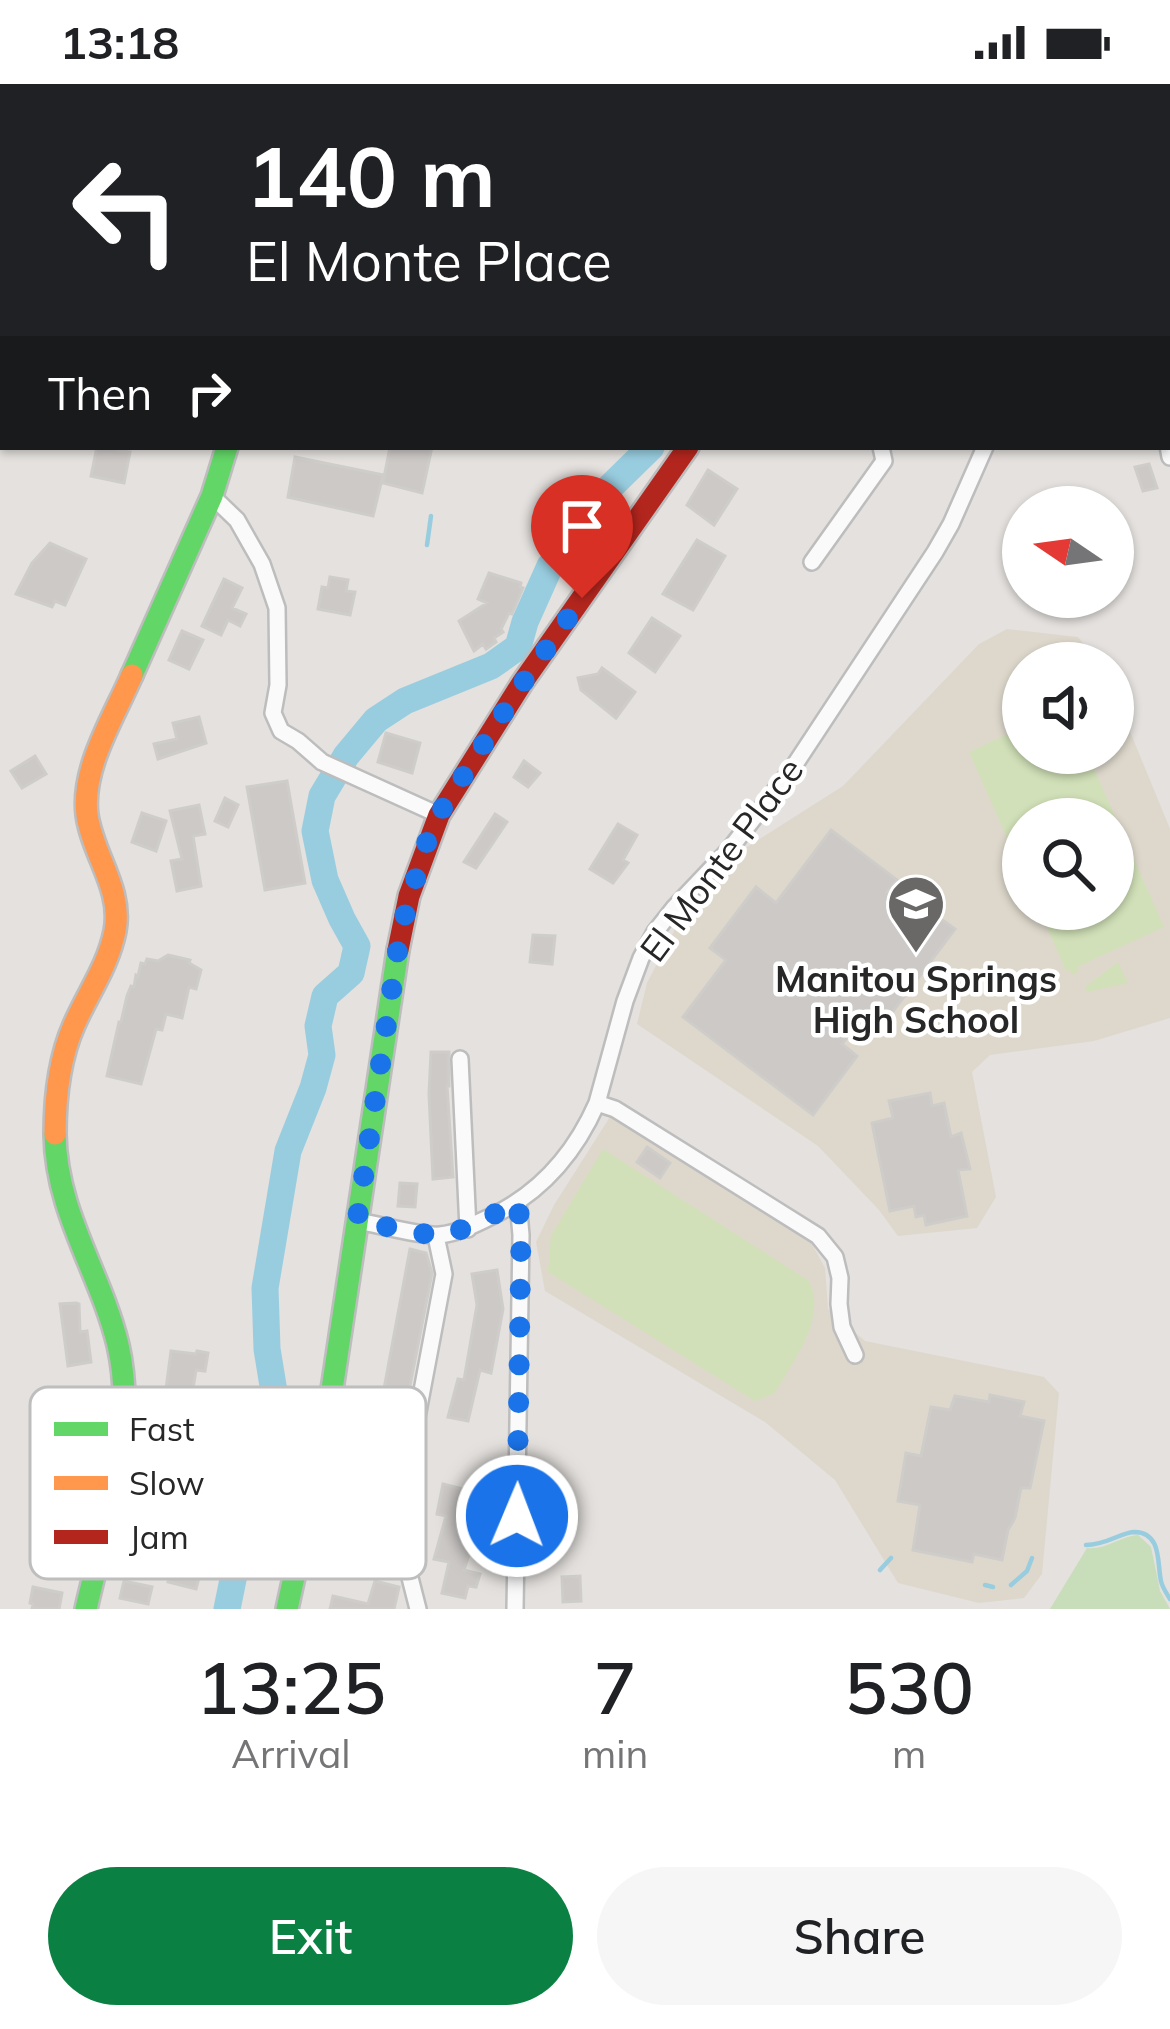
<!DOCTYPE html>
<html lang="en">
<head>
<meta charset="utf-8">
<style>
	body { margin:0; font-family:Mulish,sans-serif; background:#f6f6f6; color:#202124; height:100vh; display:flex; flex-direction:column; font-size:45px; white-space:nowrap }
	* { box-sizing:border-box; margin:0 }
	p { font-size:39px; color:#757577 }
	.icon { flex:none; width:66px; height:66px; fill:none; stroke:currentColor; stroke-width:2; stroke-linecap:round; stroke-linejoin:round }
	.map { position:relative; height:1525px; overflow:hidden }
	.panel { display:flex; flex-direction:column; background:#fff; flex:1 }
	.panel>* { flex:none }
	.banner { position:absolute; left:0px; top:0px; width:1170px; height:366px; box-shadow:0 3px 9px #0004; background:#202124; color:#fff; overflow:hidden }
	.needle { width:78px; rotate:283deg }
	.controls { position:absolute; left:1002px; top:402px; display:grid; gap:24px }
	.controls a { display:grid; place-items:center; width:132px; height:132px; border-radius:50%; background:#fff; box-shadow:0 3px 9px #0004; font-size:60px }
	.pin { position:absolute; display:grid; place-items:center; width:102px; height:102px; color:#fff; margin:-123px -51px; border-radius:50% 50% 50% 0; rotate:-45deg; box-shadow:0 0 12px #0007 }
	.pin .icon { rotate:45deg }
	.me { position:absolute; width:132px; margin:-66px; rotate:1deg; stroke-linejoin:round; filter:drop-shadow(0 0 9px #0008) }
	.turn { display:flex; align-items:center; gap:42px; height:252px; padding:0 48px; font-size:54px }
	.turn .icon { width:156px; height:156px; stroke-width:2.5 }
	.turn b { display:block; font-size:84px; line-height:102px }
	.then { display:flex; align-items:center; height:114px; padding:0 48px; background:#0003; gap:24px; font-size:45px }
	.eta { display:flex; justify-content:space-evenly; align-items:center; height:204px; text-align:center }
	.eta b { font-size:72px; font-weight:600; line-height:84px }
	.primary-button { display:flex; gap:24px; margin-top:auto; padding:24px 48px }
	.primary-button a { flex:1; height:138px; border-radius:72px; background:#0b8043; color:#fff; font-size:48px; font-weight:600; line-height:138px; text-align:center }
	.primary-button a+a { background:#f6f6f6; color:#202124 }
	.status { display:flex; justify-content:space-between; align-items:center; height:84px; padding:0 60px; background:#fff; direction:ltr }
	.status svg { height:33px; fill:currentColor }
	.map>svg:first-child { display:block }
	.education { fill:#ded8cc; fill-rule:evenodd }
	.green { fill:#c8ddb9 }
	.pitch { fill:#d1e0b8 }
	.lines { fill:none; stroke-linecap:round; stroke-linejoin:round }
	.stream { stroke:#98cddf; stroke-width:4.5 }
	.river { stroke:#98cddf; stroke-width:27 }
	.building { fill:#ccc9c7; stroke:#cfcdca; stroke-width:3 }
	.street-casing { stroke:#bebdbe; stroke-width:20 }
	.fast-casing { stroke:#bebdbe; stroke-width:26 }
	.slow-casing { stroke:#bebdbe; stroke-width:26 }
	.jam-casing { stroke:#bebdbe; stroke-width:26 }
	.street { stroke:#fbfafa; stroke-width:15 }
	.fast { stroke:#63d668; stroke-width:21 }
	.slow { stroke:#ff974d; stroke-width:21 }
	.jam { stroke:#b3261e; stroke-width:21 }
	.route { stroke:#1a73e8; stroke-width:21; stroke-dasharray:0 37.8 }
	.labels { text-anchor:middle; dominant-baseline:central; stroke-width:9; stroke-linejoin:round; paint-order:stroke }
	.street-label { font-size:36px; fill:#272727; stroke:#fff }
	.poi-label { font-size:36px; font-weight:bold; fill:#272727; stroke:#fff }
	.key { fill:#fff; stroke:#bebebe; stroke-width:3 }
	.key-label { font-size:33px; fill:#272727 }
</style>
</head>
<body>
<div class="status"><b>13:18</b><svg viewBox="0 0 49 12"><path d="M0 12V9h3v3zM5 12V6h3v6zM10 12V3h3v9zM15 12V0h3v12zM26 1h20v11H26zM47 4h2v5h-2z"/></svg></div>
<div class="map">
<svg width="1170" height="1525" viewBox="0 0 1170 1525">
	<rect width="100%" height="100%" fill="#e4e1de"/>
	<path class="education" d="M1007 545 1078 553 1099 579H1023V669H1113V606L1170 745V934L1094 957 990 971 972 988 996 1113 977 1144 898 1152 879 1126 818 1062 637 940 647 899 676 843 747 763 843 702 979 560ZM1023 735H1113V825H1023Z
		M615 1025 812 1160 825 1184 828 1225 865 1257 1044 1293 1059 1309 1042 1490 1024 1514 979 1519 898 1499 835 1396 765 1338 545 1207 536 1158 554 1121Z"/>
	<path class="green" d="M1138 1451 1151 1463 1160 1507 1170 1525H1050L1087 1464C1106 1466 1119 1453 1138 1451Z"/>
	<path class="pitch" d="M1023 643V669H1087L1164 843 1077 883 1079 887 1072 891 1070 886 1066 887 1039 825H1113V735H1023V790L969 668Z
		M1118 878 1128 899 1087 908 1085 903Z
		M603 1065 809 1197C828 1233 792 1279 775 1309L755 1317 548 1188 551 1152Z"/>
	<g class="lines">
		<path class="stream" d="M427 461 431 432
			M1086 1461C1107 1461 1121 1448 1135 1448 1162 1449 1157 1479 1161 1497 1162 1503 1167 1510 1170 1515
			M880 1486 891 1474
			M985 1501 993 1503
			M1011 1501 1027 1487 1032 1474"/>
		<path class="river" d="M682 3 683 0
			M227 1525 260 1363 276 1320 267 1265 265 1204 288 1067 313 1004 322 971 318 942 325 912 351 889 357 862 342 835 325 796 315 747 322 712 346 672 376 636 405 617 491 582 518 563 525 538 550 482 574 454 603 410 651 363"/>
	</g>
	<path class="building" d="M97 363H119L118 366 130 368 124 399 91 392Z
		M390 363H432L422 409 383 399Z
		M295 373 383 391 373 432 288 413Z
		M1149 380 1157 404 1143 407 1135 383Z
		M708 386 737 405 714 441 687 421Z
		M697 456 725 472 693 526 663 510Z
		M50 459 86 475 65 521 55 517 52 523 16 510 32 479Z
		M489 489 521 499 520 503 523 504 512 530 509 529 501 545 503 548 494 554 496 558 486 565 483 560 474 567 459 537 487 519 478 515Z
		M330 493 348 496 346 507 355 508 350 531 318 525 322 503 328 504Z
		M224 495 242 504 232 524 246 530 240 542 228 536 221 551 202 542Z
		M652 534 680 552 655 588 629 569Z
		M182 547 203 556 189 585 169 576Z
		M602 584 635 608 616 634 581 606 578 594 598 590Z
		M199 633 206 659 158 675 154 660 177 655 173 639Z
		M386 649 420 659 412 689 378 678Z
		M35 672 46 690 22 704 11 687Z
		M524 677 540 689 528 703 514 693Z
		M287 697 305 799 265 806 247 703Z
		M225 714 238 721 228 743 215 737Z
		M199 721 205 750 193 752 201 802 177 807 171 777 182 775 170 727Z
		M142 729 166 737 156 767 132 758Z
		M495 730 507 738 476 784 464 778Z
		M618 740 637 751 623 776 628 779 613 799 590 785Z
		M831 746 897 796 887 808 926 838 933 829 955 845 879 946 857 929 842 948 848 952 842 960 857 972 813 1031 683 933 726 876 710 864 756 803 776 819Z
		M533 851 555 852 552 880 530 878Z
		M168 871 190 876 189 879 201 886 196 905 189 903 182 934 166 930 162 946 156 945 141 1000 107 992 119 938H121L127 912 131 902 134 903 136 891 138 892 141 879 145 880 147 875 158 877Z
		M431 968H449V1002H447L453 1093 433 1095 429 1010Z
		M930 1009 932 1022 944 1019 951 1053 961 1049 970 1085 958 1086 967 1132 926 1141 924 1131 916 1133 914 1122 890 1127 872 1039 893 1034 889 1017Z
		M647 1063 670 1079 660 1094 637 1078Z
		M400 1099 417 1100 415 1123 398 1122Z
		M410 1165 426 1169 432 1189 397 1368 373 1364Z
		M497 1186 503 1225 491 1289 480 1286 468 1337 448 1333 458 1295 464 1296 477 1221 472 1190Z
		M76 1219 79 1220 80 1248 87 1247 91 1278 68 1282 60 1220Z
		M171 1267 196 1270 197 1267 208 1269 205 1287 196 1286 190 1323 164 1320Z
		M990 1311 1024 1318 1020 1332 1044 1337 1030 1404H1021L1015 1434 1008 1446 1002 1476 974 1470 972 1478 913 1466 920 1421 898 1417 906 1369 921 1372 931 1323 950 1326 955 1312 989 1318Z
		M167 1374 198 1380 197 1384 214 1388 212 1394 225 1397 196 1505 168 1498 184 1437 190 1438 196 1410 191 1408V1406L169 1400 168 1405 146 1400 152 1376 165 1379Z
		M443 1400 467 1406 456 1446 464 1449 462 1459 472 1461 464 1486 480 1490 476 1503 468 1502 465 1514 442 1509 449 1478 434 1475 446 1432 437 1430Z
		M559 1425 560 1448 541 1449V1426Z
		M580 1492 581 1517 563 1518 562 1493Z
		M124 1497 152 1503 148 1520 120 1514Z
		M375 1497 399 1503 394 1525H330L333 1512 368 1520Z
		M33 1503 62 1509 59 1525H32L33 1520 30 1519Z"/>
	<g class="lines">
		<g class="street-casing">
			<path id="street" d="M1146 0 1158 3
				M164 3 166 0
				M1117 3 1118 0
				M1167 206 1170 207
				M1170 333 1168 362 1170 373
				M212 412 237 436 262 480 277 524 278 601 273 629 281 647 298 657 322 678 439 731
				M812 478 884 377 881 363
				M460 975 468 1145
				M597 1019 625 917 641 874 655 848 674 824 729 766 792 685 935 468 951 440 985 363
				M357 1137C377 1140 423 1153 440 1151 459 1149 475 1140 492 1132 542 1108 575 1069 597 1019L615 1025 818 1152 835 1173 840 1194 839 1220 842 1243 855 1271
				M418 1525 405 1474 402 1413 444 1190 436 1152
				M515 1525 521 1151 518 1118"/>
		</g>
		<g class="fast-casing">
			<path id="fast" d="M132 591 212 412 227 363
				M55 1050C56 1129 100 1187 118 1261 138 1348 105 1441 86 1525
				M287 1525 325 1352 398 866"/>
		</g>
		<g class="slow-casing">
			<path id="slow" d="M519 0V3
				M806 3 807 0
				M55 1050C55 1013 59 975 74 941 88 909 108 882 115 847 123 805 93 772 87 731 81 684 114 633 132 591"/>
		</g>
		<g class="jam-casing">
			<path id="jam" d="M398 866 409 812 439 731 522 599 688 363"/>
		</g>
		<use href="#street" class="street"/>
		<use href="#fast" class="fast"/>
		<use href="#slow" class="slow"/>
		<use href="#jam" class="jam"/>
	</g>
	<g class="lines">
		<path class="route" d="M517 1432 521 1151 518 1118 467 1144 436 1152 357 1137 401 844 426 760 439 730 520 603 582 514"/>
	</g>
	<defs>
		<g id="school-pin" transform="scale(3)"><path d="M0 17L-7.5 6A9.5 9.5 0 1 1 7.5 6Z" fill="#696867" stroke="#fff"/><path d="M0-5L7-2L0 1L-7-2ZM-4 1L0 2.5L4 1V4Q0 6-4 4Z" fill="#fff"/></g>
	</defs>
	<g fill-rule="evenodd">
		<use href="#school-pin" x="916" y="820"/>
	</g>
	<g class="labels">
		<g class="street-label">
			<text transform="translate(721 775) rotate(-53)">El Monte Place</text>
		</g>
		<g class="poi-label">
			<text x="916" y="894">Manitou Springs<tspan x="916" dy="41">High School</tspan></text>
		</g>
	</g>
	<rect x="30" y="1303" width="396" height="192" rx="18" class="key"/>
	<rect x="54" y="1338" width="54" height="14" fill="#63d668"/>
	<rect x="54" y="1392" width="54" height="14" fill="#ff974d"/>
	<rect x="54" y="1446" width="54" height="14" fill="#b3261e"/>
	<g class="key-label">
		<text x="129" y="1357">Fast</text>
		<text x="129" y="1411">Slow</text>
		<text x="129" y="1465">Jam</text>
	</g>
</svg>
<div class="controls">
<a><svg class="needle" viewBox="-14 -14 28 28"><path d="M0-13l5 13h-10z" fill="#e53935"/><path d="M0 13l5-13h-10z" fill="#757577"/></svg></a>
<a><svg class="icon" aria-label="sound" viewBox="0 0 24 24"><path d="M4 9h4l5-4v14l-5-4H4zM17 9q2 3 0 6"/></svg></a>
<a><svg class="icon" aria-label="search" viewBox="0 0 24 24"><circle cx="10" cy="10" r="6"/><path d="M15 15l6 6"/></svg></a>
</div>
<div class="pin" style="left:582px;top:514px;background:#d93025"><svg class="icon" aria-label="arrive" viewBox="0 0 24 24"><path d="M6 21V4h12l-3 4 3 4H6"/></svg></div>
<svg class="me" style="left:517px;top:1432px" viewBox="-20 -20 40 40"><circle r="17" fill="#1a73e8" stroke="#fff" stroke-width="3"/><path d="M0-11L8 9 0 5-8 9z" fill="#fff"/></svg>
<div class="banner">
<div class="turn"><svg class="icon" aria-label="left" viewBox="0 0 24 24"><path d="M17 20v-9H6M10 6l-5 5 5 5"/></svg><div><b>140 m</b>El Monte Place</div></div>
<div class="then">Then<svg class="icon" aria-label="right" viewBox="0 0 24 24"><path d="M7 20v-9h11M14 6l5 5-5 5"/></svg></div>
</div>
</div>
<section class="panel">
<div class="eta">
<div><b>13:25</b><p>Arrival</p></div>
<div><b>7</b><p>min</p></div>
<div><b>530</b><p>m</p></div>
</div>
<div class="primary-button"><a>Exit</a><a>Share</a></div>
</section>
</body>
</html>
